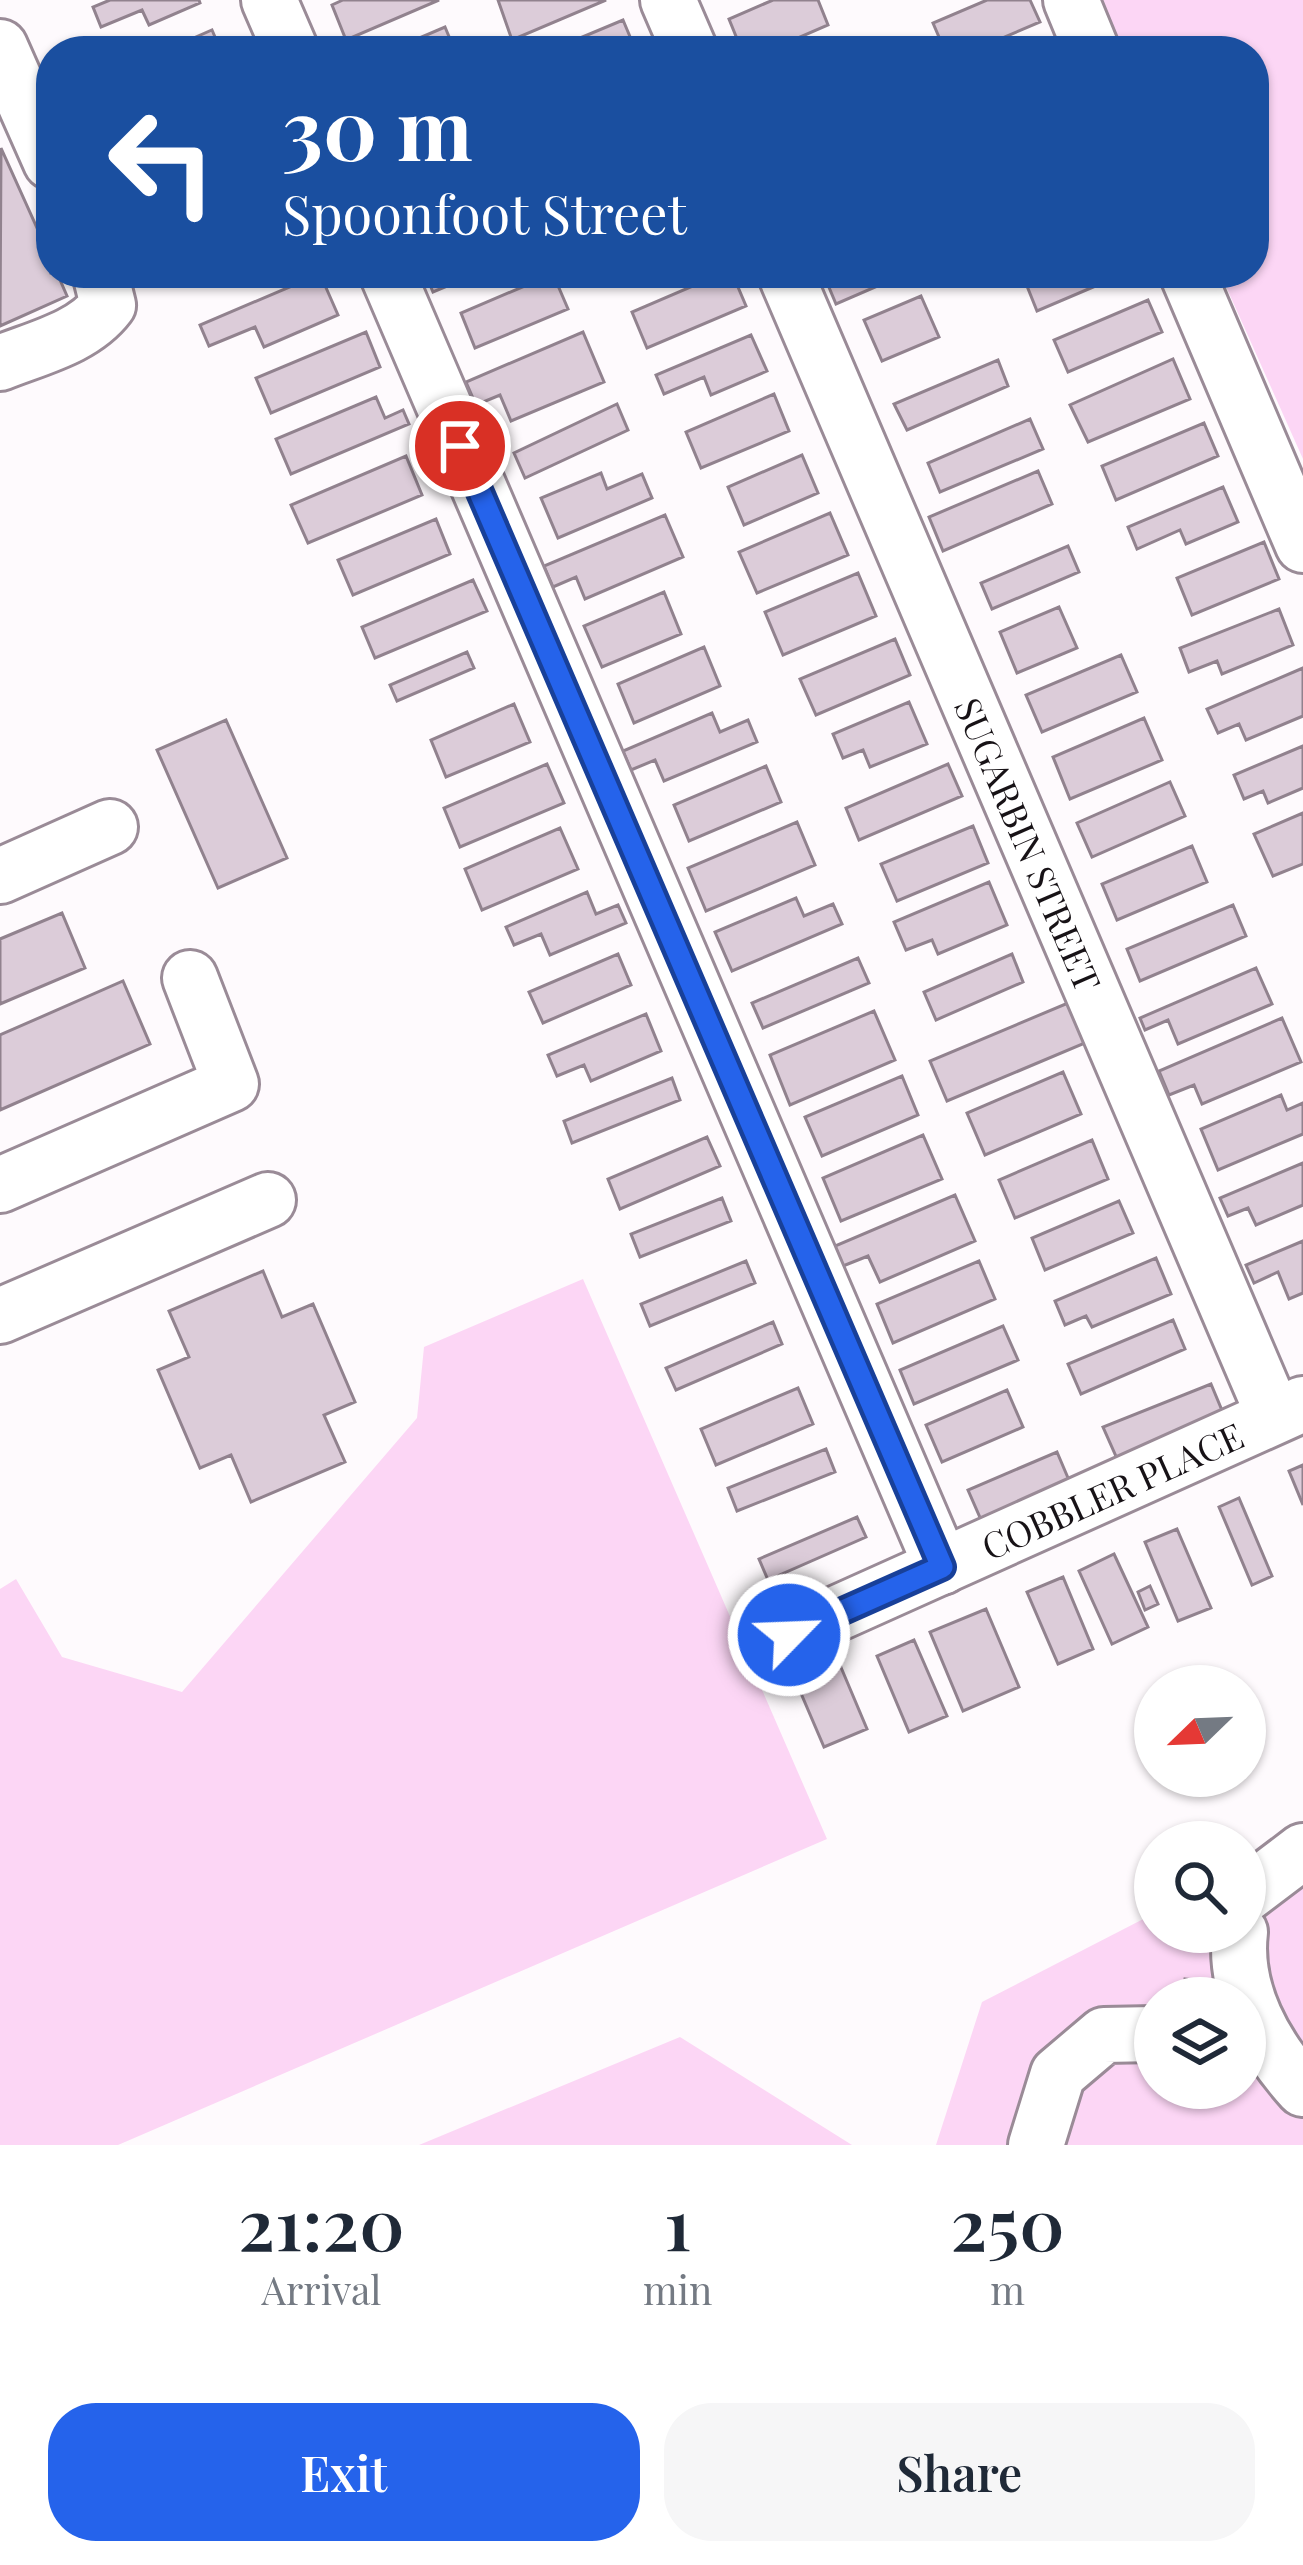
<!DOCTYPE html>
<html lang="en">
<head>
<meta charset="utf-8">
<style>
	body { margin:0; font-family:"Playfair Display",serif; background:#f6f6f7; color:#1f2937; height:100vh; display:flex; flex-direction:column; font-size:45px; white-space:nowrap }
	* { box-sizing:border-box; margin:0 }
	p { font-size:39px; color:#747a83 }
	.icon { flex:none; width:66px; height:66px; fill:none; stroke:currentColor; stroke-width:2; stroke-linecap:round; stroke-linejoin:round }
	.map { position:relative; height:2145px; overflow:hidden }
	.sheet { display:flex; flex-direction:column; background:#fff; flex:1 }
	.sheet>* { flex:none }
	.top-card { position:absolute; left:36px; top:36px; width:1233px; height:252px; border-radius:48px; box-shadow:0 3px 9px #0004; background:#1a4fa0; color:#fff; overflow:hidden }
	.needle { width:78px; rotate:247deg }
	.buttons { position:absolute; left:1134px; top:1665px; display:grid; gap:24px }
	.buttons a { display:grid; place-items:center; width:132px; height:132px; border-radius:50%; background:#fff; box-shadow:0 3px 9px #0004; font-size:60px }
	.pin { position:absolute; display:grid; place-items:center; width:102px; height:102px; color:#fff; margin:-51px; border:6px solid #fff; border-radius:50%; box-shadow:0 3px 12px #0007 }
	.me { position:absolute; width:132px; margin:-66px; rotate:66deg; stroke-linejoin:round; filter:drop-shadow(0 0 9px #0008) }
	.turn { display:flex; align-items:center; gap:42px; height:252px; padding:0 48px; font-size:54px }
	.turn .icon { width:156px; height:156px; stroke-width:2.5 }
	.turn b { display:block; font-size:84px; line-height:102px }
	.eta { display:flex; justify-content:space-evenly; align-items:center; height:204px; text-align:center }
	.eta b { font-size:72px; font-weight:600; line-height:84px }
	.button { display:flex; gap:24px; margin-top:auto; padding:24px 48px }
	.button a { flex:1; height:138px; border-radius:48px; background:#2563eb; color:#fff; font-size:48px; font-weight:600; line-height:138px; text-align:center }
	.button a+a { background:#f6f6f7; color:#1f2937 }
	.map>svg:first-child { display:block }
	.green { fill:#fcd6f5; fill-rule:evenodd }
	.building { fill:#dcccd9; stroke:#91828e; stroke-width:3 }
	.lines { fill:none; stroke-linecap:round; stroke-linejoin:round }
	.minor-casing { stroke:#9a8b97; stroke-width:60 }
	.minor { stroke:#fff; stroke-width:54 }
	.route-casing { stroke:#184099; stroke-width:30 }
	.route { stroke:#2563eb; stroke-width:21 }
	.labels { text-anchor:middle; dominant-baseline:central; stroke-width:12; stroke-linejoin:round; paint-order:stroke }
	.street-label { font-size:36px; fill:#171216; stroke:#fff }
</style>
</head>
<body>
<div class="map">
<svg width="1303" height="2145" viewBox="0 0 1303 2145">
	<rect width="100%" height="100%" fill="#fefafd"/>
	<path class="green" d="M1098 0H1303V459L1220 273H1254V51H1121Z
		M583 1279 827 1839 118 2145H0V1589L16 1579 62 1657 182 1692 417 1418 424 1347Z
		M1303 1837V2145H936L982 2002 1155 1913V1932H1245ZM1155 1998H1245V2088H1155Z
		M680 2037 852 2145H419Z"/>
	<path class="building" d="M110 0H199L200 3 149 25 142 10 101 27 93 7Z
		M343 0H439L346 40 332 5Z
		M498 0H606L512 40Z
		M773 0H818L828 25 768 51H742L729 19Z
		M987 0H1030L1040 22 972 51H945L933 23Z
		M623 20 636 51H549Z
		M445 27 455 51H389Z
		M212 30 221 51H164Z
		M1 148 51 259V273H57L67 296 0 326Z
		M425 273H478L433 292Z
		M723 273H732L746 306 647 348 632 312Z
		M823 273H902L903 275 836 304Z
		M1045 273H1126L1037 311 1025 281Z
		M320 274 338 315 264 347 255 327 209 346 200 325Z
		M553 274 568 309 475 348 461 313Z
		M921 296 939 337 882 361 864 320Z
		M1148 300 1162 332 1068 372 1054 340Z
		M366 332 380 367 271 413 256 378Z
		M583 332 604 382 511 421 500 395 476 405 466 382Z
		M751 335 767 371 711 395 704 377 664 394 656 375Z
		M1173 359 1190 399 1088 442 1070 405Z
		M998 360 1008 386 907 430 894 404Z
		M774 394 789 431 701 468 686 432Z
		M376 397 385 418 403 410 409 424 291 474 276 439Z
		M617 404 628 430 525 478 514 453Z
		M1030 419 1043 449 940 492 928 463Z
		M1204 423 1218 456 1116 500 1102 466Z
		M802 455 818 493 744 525 728 487Z
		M406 456 422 495 308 543 291 505Z
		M1038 471 1052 504 943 551 929 517Z
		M601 473 607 489 642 474 652 498 558 538 541 498Z
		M1223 487 1238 522 1186 544 1180 530 1137 549 1128 527Z
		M830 513 848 555 757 593 739 552Z
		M665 515 683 557 585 599 576 577 553 587 544 566Z
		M436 519 450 554 353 595 338 560Z
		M1264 542 1279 579 1192 615 1177 578Z
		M1068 546 1079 572 992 609 981 583Z
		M858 573 876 616 783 655 765 612Z
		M473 580 487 611 375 658 362 627Z
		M664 592 681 634 602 667 584 626Z
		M1059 607 1077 648 1017 673 1000 632Z
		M1279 609 1293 645 1222 674 1217 661 1189 672 1180 648Z
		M895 639 910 675 816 715 800 679Z
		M704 647 720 686 634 723 618 684Z
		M467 652 474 668 397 701 390 685Z
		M1121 655 1137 692 1042 732 1026 695Z
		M1303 668V716L1246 740 1239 724 1218 733 1207 709Z
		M909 702 927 744 870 767 863 750 843 758 833 734Z
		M514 704 530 742 446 777 431 740Z
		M712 713 720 732 748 720 757 742 664 781 655 760 631 770 623 751Z
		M1144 718 1162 760 1070 799 1053 757Z
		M226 720 287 858 218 888 157 750Z
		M1303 746V788L1268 803 1263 791 1244 799 1234 775Z
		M547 764 564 803 460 847 444 808Z
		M948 764 962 796 859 840 846 808Z
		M766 766 781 802 689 841 674 805Z
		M1170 782 1185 816 1092 857 1077 823Z
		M1303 813V864L1273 876 1254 834Z
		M797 822 815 865 706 911 688 868Z
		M973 826 988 863 897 901 881 864Z
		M560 828 578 869 482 910 465 869Z
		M1192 846 1207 882 1117 920 1102 884Z
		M989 882 1007 925 938 954 932 940 906 950 894 922Z
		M587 892 596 914 618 905 626 923 550 955 541 934 514 945 506 927Z
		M796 898 804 916 833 904 842 924 732 971 715 932Z
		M1233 905 1246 936 1140 981 1127 949Z
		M62 913 85 968 0 1004V939Z
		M618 954 631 985 543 1023 529 992Z
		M1012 954 1023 982 936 1020 924 992Z
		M858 958 869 983 763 1028 752 1003Z
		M1256 968 1272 1004 1178 1044 1168 1020 1145 1030 1140 1018Z
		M123 981 150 1044 0 1110V1035Z
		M1068 1003 1085 1043 947 1101 930 1061Z
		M874 1011 895 1060 790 1105 770 1055Z
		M646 1014 661 1051 591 1081 584 1065 557 1076 548 1055Z
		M1282 1018 1301 1062 1202 1104 1194 1085 1169 1095 1159 1071Z
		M1063 1072 1081 1114 985 1155 967 1113Z
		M902 1076 918 1115 822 1156 805 1117Z
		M672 1078 680 1100 572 1143 564 1121Z
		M1281 1095 1287 1110 1303 1103V1134L1218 1170 1201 1129Z
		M923 1135 942 1179 841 1221 823 1178Z
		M707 1137 720 1166 620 1209 608 1179Z
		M1092 1140 1108 1179 1015 1218 999 1180Z
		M1303 1163V1205L1256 1225 1248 1208 1228 1216 1220 1198Z
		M955 1195 975 1241 880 1282 868 1256 843 1266 835 1246Z
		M722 1198 731 1221 640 1257 631 1234Z
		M1119 1201 1133 1233 1045 1270 1032 1238Z
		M1303 1241V1293L1289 1299 1278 1272 1254 1283 1246 1265Z
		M1156 1258 1171 1294 1092 1327 1086 1316 1065 1325 1055 1301Z
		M746 1261 755 1283 650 1326 641 1304Z
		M979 1261 995 1299 893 1343 877 1304Z
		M263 1271 282 1317 313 1304 355 1402 324 1415 345 1462 251 1502 231 1455 200 1468 158 1370 189 1357 169 1311Z
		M1173 1320 1185 1349 1081 1394 1068 1364Z
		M773 1322 782 1344 676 1390 666 1368Z
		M1003 1326 1018 1360 914 1404 900 1370Z
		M1211 1384 1226 1420 1119 1463 1103 1427Z
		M798 1388 813 1424 716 1465 701 1429Z
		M1007 1390 1023 1427 942 1462 926 1425Z
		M826 1449 835 1472 737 1511 728 1488Z
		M1057 1452 1071 1485 982 1522 968 1490Z
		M1303 1465V1505L1289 1471Z
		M1239 1498 1272 1576 1252 1585 1219 1507Z
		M857 1517 866 1537 768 1580 759 1559Z
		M1177 1529 1211 1608 1178 1621 1145 1542Z
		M1114 1554 1148 1627 1112 1644 1079 1571Z
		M1063 1577 1093 1649 1058 1664 1027 1592Z
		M1150 1586 1158 1604 1145 1610 1138 1592Z
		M986 1609 1019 1687 963 1711 930 1632Z
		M914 1640 947 1716 909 1732 877 1656Z
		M840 1665 867 1729 824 1747 797 1684Z
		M1185 1979 1224 1983 1223 1998H1183Z"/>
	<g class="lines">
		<g class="minor-casing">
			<g id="minor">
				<path d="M269 0 291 51"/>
				<path d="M668 0 690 51"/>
				<path d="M1071 0 1092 51"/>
				<path d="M0 47 51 162"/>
				<path d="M387 273 942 1567"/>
				<path id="s1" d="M785 273 1274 1416"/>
				<path d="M1187 273 1303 545"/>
				<path d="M0 363C37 348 83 338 108 305L100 273"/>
				<path d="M0 876 110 827"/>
				<path d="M0 1185 231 1084 190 978"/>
				<path d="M0 1316 268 1200"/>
				<path id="s2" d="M789 1635 1303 1404"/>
				<path d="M1245 1895 1303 1851"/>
				<path d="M1240 1932C1233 1991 1265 2047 1303 2089"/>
				<path d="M1036 2145 1058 2074 1104 2035 1155 2034"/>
			</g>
		</g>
		<use href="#minor" class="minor"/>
	</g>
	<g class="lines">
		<g class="route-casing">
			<path id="route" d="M460 446 942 1567 789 1635"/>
		</g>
		<use href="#route" class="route"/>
	</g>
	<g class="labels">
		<g class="street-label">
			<text stroke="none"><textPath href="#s1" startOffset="621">SUGARBIN STREET</textPath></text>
			<text stroke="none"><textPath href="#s2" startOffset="354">COBBLER PLACE</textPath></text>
		</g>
	</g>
</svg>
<div class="buttons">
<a><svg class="needle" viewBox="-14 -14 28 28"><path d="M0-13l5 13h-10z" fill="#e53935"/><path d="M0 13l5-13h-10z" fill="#747a83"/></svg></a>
<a><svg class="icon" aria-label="search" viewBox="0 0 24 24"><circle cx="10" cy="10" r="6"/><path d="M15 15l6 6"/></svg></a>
<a><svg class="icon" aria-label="layers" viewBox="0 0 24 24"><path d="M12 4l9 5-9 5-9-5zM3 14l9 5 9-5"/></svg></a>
</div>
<div class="pin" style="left:460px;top:446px;background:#d93025"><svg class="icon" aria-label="arrive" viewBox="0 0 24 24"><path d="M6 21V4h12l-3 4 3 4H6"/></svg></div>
<svg class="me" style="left:789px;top:1635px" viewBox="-20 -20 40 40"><circle r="17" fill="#2563eb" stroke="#fff" stroke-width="3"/><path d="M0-11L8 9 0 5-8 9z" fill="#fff"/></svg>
<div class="top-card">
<div class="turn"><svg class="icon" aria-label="left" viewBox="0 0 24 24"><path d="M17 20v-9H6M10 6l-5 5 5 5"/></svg><div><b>30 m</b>Spoonfoot Street</div></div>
</div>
</div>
<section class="sheet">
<div class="eta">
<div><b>21:20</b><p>Arrival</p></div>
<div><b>1</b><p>min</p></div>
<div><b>250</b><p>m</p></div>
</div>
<div class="button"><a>Exit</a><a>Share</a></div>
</section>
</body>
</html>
